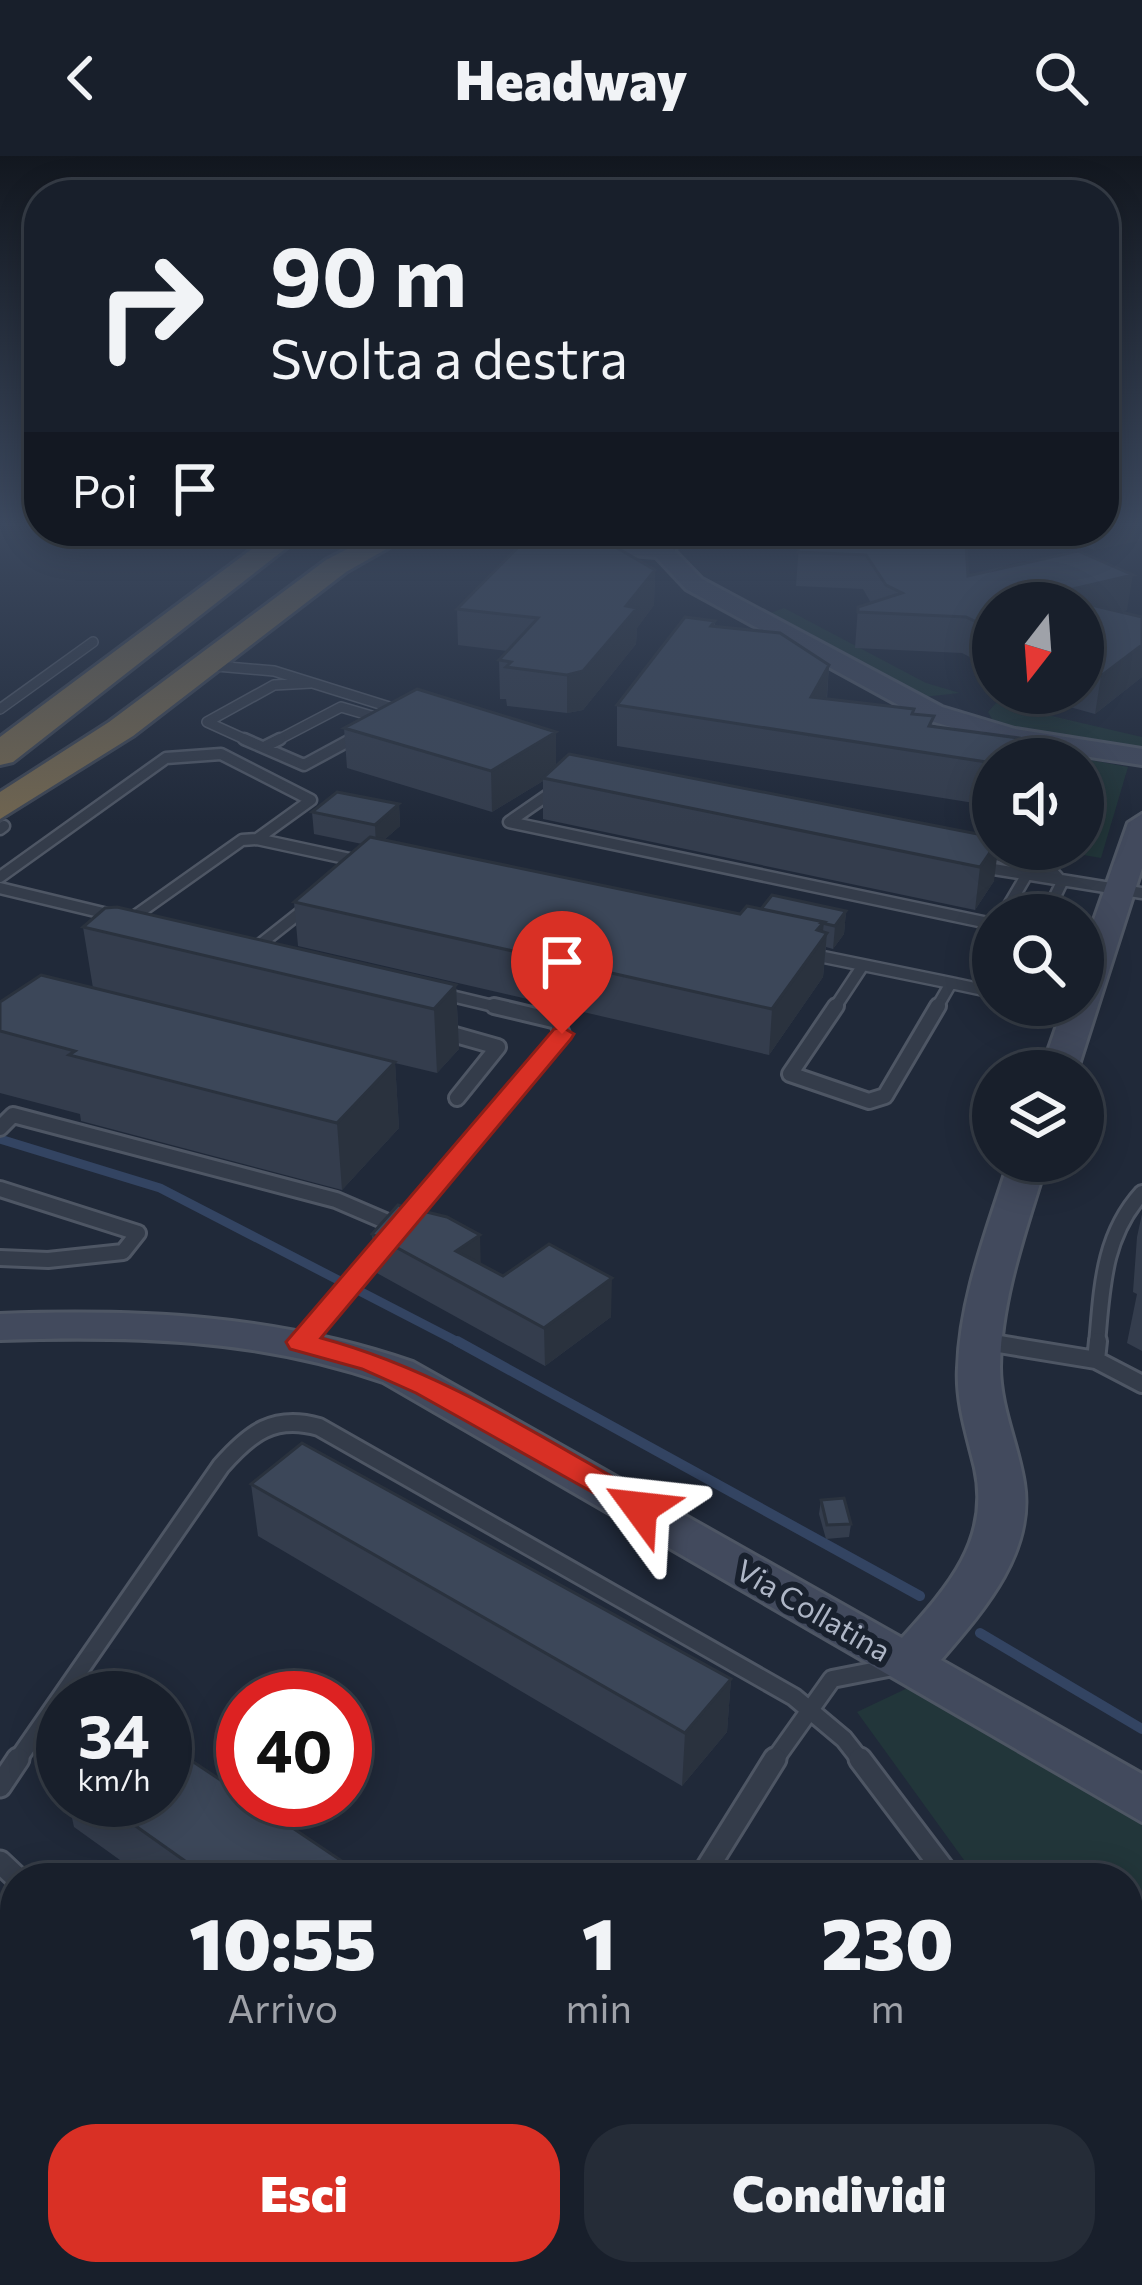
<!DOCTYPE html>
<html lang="it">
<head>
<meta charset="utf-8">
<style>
	body { margin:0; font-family:Commissioner,sans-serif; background:#252c37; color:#f1f3f6; height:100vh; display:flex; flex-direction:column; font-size:45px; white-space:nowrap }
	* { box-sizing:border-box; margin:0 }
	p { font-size:39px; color:#9fa2a9 }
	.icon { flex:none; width:66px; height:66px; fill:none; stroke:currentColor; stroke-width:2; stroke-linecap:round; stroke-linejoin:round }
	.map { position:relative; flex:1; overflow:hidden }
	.sheet { position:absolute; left:0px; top:1707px; width:1143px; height:423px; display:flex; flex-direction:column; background:#181f2b; border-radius:48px 48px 0 0; box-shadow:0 6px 30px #0003,0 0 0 3px #363d47 }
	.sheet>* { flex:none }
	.top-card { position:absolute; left:24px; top:24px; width:1095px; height:366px; border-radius:48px; box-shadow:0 6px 30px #0003,0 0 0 3px #363d47; background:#181f2b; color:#f1f3f6; overflow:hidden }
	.needle { width:78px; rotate:197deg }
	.controls { position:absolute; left:972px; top:426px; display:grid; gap:24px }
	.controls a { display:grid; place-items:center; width:132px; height:132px; border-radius:50%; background:#181f2b; box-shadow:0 6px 30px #0003,0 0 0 3px #363d47; font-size:60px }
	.speed { position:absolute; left:36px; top:1515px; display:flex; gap:24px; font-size:60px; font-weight:700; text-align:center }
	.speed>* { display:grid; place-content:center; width:156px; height:156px; border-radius:50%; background:#181f2b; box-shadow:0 6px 30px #0003,0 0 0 3px #363d47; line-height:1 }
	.speed small { font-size:30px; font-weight:400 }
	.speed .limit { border:18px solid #d22; background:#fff; color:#111 }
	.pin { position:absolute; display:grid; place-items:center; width:102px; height:102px; color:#fff; margin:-123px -51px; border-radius:50% 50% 50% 0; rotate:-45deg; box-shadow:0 0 12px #0007 }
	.pin .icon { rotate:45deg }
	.me { position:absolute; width:132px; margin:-66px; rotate:300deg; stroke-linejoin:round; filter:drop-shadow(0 0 9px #0008) }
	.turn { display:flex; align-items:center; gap:42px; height:252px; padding:0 48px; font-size:54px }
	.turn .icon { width:156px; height:156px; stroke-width:2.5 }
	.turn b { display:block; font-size:84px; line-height:102px }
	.then { display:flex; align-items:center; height:114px; padding:0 48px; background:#0003; gap:24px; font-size:45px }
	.eta { display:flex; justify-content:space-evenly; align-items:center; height:204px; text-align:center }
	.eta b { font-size:72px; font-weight:800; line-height:84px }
	.button { display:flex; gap:24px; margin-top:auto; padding:24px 48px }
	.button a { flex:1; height:138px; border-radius:48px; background:#d93025; color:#fff; font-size:48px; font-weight:800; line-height:138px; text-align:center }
	.button a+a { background:#252c37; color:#f1f3f6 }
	header { display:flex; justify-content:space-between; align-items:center; height:156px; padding:0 48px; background:#181f2b; font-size:54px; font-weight:800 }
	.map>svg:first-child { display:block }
	.green { fill:#22363a }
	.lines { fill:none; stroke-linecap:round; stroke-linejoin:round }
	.stream-far1 { stroke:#334462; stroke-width:9 }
	.stream { stroke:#334462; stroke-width:10 }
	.lane-far4-casing { stroke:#4e5664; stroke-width:12 }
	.lane-far3-casing { stroke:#4e5664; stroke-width:15 }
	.lane-far2-casing { stroke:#4e5664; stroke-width:20 }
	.lane-far1-casing { stroke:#4e5664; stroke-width:22 }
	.lane-casing { stroke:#4e5664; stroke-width:27 }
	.street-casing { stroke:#4e5664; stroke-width:6 }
	.secondary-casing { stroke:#4e5664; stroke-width:6 }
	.highway-casing { stroke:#3e4654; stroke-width:6 }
	.lane-far4 { stroke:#343c4a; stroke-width:9 }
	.lane-far3 { stroke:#343c4a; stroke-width:10 }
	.lane-far2 { stroke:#343c4a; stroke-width:14 }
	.lane-far1 { stroke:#343c4a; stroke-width:16 }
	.lane { stroke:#343c4a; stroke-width:21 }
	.street { fill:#343c4a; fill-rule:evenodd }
	.secondary { fill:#424a5d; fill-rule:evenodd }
	.highway { fill:#706550; fill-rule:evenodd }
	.wall { fill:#343d4d }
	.shaded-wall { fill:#2a323e }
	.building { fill:#3c4759; stroke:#2a323e; stroke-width:3 }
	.route { fill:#d93025; stroke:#8d1f18; stroke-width:3 }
	.labels { text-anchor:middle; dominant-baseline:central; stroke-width:12; stroke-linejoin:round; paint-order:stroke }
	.street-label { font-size:30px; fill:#aeb6c6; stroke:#19212e }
</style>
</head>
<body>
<header><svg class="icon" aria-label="back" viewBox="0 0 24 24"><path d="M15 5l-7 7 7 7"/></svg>Headway<svg class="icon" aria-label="search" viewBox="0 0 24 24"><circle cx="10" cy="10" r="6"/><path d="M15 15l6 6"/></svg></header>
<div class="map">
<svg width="1142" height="2129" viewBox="0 0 1142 2129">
	<rect width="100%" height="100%" fill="#202939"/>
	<path class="green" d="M784 452 926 527 960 537 923 541 768 458Z
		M996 547 1142 581V593L996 570 988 556Z
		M1031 593 1128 611 1101 702 1049 693H1083V603L1011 602Z
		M916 1528 1142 1665V1951L1128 1931V1722H977L857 1556Z
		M15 2026V2115H271L258 2129H0V2039Z"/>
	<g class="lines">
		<path class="stream-far1" d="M0 983 160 1032 462 1188"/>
		<path class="stream" d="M457 1185 920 1440
			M980 1477 1142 1573"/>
		<g class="lane-far4-casing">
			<path id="lane-far4" d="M205 509 274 515 399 554
				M0 553 93 486
				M251 586 207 566 274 529 311 527
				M274 586 341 551 382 563
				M346 586 360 578"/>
		</g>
		<g class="lane-far3-casing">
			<path id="lane-far3" d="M244 583 304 609 352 583
				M266 590 280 583
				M558 632 509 666 993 768
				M0 673 4 670
				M979 694 1052 715 1062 726
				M981 711 1142 737
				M0 721 166 602 221 598 311 644 257 683 359 705
				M0 732 116 760
				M1003 759 1026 720
				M1046 759 1062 726
				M132 762 242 684 257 683
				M254 793 306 752
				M809 798 863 809
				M951 827 993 836
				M439 837 506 853
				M1057 849 1076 853
				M834 853 863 809 951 827
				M936 853 951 827"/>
		</g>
		<g class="lane-far2-casing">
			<path id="lane-far2" d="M836 850 790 918 869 945 885 940 938 850
				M1062 850 1081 854
				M445 876 498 891 457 942
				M0 972 13 959 336 1044 399 1071
				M0 1033 138 1077 123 1096 48 1104 0 1102
				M404 1065 562 878 557 865 494 850
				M301 1186 386 1086
				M987 1186 997 1188
				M1097 1188C1102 1132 1103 1080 1142 1037"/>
		</g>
		<g class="lane-far1-casing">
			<path id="lane-far1" d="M987 1186 1096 1204 1142 1228
				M1096 1204 1098 1185
				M16 1606 221 1310C250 1277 274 1258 319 1271L794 1541 844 1583 862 1606
				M773 1606 832 1523 898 1510"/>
		</g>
		<g class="lane-casing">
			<path id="lane" d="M860 1603 950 1722
				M0 1630 18 1603
				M0 1706 17 1722
				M701 1722 775 1603
				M1128 1975 1142 1995
				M565 2115 584 2129
				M810 2115 823 2129"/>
		</g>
		<g class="street-casing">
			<path id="street" d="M669 375H683L674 396 666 401 658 396Z"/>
		</g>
		<g class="secondary-casing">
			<path id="secondary" d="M499 375 670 390 702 423 942 551 1015 573 1142 593V609L1012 589 924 563 686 433 656 401 493 388 482 381Z
				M1142 658V712L1077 915H1041L1064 849H1083V795L1128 667Z
				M1009 1005H1047C1027 1071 1001 1141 1000 1211 1000 1251 1018 1288 1024 1327 1035 1397 983 1455 941 1504L1142 1618V1666L383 1226C258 1182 131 1180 0 1184V1158C143 1153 277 1159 413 1206L902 1482C947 1432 991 1384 975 1312 967 1279 956 1246 958 1212 960 1141 988 1072 1009 1005Z"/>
		</g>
		<g class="highway-casing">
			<path id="highway" d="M276 375H308L13 606 0 609V581Z
				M382 375H418L346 416 133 580 0 663V636L109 566 326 404Z
				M431 375H503L507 381C492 395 446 389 431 375Z"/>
		</g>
		<use href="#lane-far4" class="lane-far4"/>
		<use href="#lane-far3" class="lane-far3"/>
		<use href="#lane-far2" class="lane-far2"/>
		<use href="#lane-far1" class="lane-far1"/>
		<use href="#lane" class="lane"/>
		<use href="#street" class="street"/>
		<use href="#secondary" class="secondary"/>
		<use href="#highway" class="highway"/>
	</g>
	<path class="wall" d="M1142 370V384L1094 394 1051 375H1104Z
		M800 375 968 420 1127 454 1119 456 1142 461V521L1095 558 1019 537H1083V447H993V513L962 497 855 492 858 451 871 447 863 433 796 430Z
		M655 414 654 449 637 472 636 488 583 554 567 557 507 550 506 543H500L499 504 507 495 458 489 457 453Z
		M715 465V470L829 509 827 543 914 558 932 571 993 603V650L617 590V549Z
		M344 572 556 610 993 681 994 725 975 754 543 663V625L492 656 347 612Z
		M399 648 400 670 384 684 740 758 761 753 846 755 844 778 833 793 826 791 823 821 769 899 298 790 294 746 362 688 314 678 312 656Z
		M83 771 456 829 459 893 437 917 395 907 399 972 342 1034 81 965 80 958 0 937V846L93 832Z
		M1142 1058V1195L1127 1187 1137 1138 1133 1136 1137 1081Z
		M372 1078 481 1108 503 1120 611 1161 545 1210 375 1116Z
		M251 1328 731 1523 727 1576 682 1630 258 1380Z
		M821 1344 851 1368 849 1381 826 1383 819 1358Z
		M68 1644H165L367 1722H145L74 1671Z
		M981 2115H1128L1142 2129H992Z"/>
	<path class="shaded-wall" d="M1104 370H1142V384L1094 394 1097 375H1104Z
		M655 414 654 449 637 472 636 488 583 554 567 557V519Z
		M1133 419 1127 454 1083 465 1047 439Z
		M1142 489V521L1095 558 1101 520Z
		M829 509 826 549 808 581 811 541Z
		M556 576V616L543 622V625L492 656 491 615Z
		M399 648 400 670 376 691 375 669Z
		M993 693H998L994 725 975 754 980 711Z
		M846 755 844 778 833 793 835 770Z
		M824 766 822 783 827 777 823 821 769 899 772 853Z
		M456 829 459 893 437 917 434 853Z
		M395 906 399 972 342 1034 337 967Z
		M480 1079 481 1116 456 1095Z
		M612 1122 611 1161 545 1210 544 1172Z
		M731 1523 727 1576 682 1630 685 1577Z"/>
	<path class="building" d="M800 375H965L968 420 1078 395 1133 419 1047 439 1081 447H993V474L966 461 858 456V451L902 437 886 429 866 399 798 396Z
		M530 379 612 389 655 414 626 450 637 452 583 515 567 519 506 511 511 506 499 504 538 462 457 453Z
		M1083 447 1142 461V489L1101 520 1083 516Z
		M685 461 715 465 711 470 780 477 829 509 811 541 914 553 912 558 934 560 929 570 1019 582 1012 603H993V607L617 549Z
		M417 533 556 576 491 615 344 572Z
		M569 598 993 681V692L980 711 543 622Z
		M337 636 399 648 375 669 312 656Z
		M370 681 740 758 747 750 824 766 817 774 827 777 772 853 294 746Z
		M772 739 846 755 835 770 822 767 824 766 761 753Z
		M117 751 456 829 434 853 83 771 105 752Z
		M41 819 395 906 337 967 69 899 75 895 0 875V846Z
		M398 1049 447 1061 480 1079 456 1095 503 1120 549 1088 612 1122 544 1172 372 1078Z
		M302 1287 731 1523 685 1577 251 1328Z
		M844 1342 851 1368 827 1369 821 1344Z
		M165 1587 243 1639V1644H251L367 1722H209L99 1644H165Z
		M1128 2092 1142 2109V2129H1047L1035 2115H1128Z"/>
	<linearGradient id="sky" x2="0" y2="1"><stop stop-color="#12171f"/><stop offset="0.55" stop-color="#3c495f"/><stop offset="1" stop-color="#3c495f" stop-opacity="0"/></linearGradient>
	<rect width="1142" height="669" fill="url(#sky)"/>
	<path class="route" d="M562 871 574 878 571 883 321 1182C441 1214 544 1283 651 1343L656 1352 651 1360 640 1363 416 1237 362 1213 290 1193 286 1186 554 873Z"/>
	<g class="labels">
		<g class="street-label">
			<text transform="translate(814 1453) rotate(30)">Via Collatina</text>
		</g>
	</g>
</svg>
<div class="controls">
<a><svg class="needle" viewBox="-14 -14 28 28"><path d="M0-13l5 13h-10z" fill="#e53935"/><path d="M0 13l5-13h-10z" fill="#9fa2a9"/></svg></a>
<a><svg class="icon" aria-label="sound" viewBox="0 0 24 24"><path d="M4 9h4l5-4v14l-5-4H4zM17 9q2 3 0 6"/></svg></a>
<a><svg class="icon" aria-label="search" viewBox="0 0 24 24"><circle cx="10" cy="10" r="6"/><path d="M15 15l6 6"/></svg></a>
<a><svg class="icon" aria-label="layers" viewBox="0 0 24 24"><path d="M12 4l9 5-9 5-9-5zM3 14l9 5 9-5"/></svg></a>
</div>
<div class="speed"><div>34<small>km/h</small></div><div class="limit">40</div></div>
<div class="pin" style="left:562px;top:878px;background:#d93025"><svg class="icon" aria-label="arrive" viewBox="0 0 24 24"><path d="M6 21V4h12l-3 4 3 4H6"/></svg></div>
<svg class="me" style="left:640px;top:1352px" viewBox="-20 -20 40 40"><path d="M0-17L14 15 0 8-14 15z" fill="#d93025" stroke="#fff" stroke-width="4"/></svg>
<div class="top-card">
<div class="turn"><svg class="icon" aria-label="right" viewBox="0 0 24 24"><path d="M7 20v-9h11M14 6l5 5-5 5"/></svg><div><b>90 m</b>Svolta a destra</div></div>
<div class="then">Poi<svg class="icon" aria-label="arrive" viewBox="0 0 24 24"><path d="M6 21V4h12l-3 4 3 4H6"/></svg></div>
</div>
<section class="sheet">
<div class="eta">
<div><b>10:55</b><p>Arrivo</p></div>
<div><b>1</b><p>min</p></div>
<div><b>230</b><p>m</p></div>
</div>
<div class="button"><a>Esci</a><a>Condividi</a></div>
</section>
</div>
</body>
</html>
